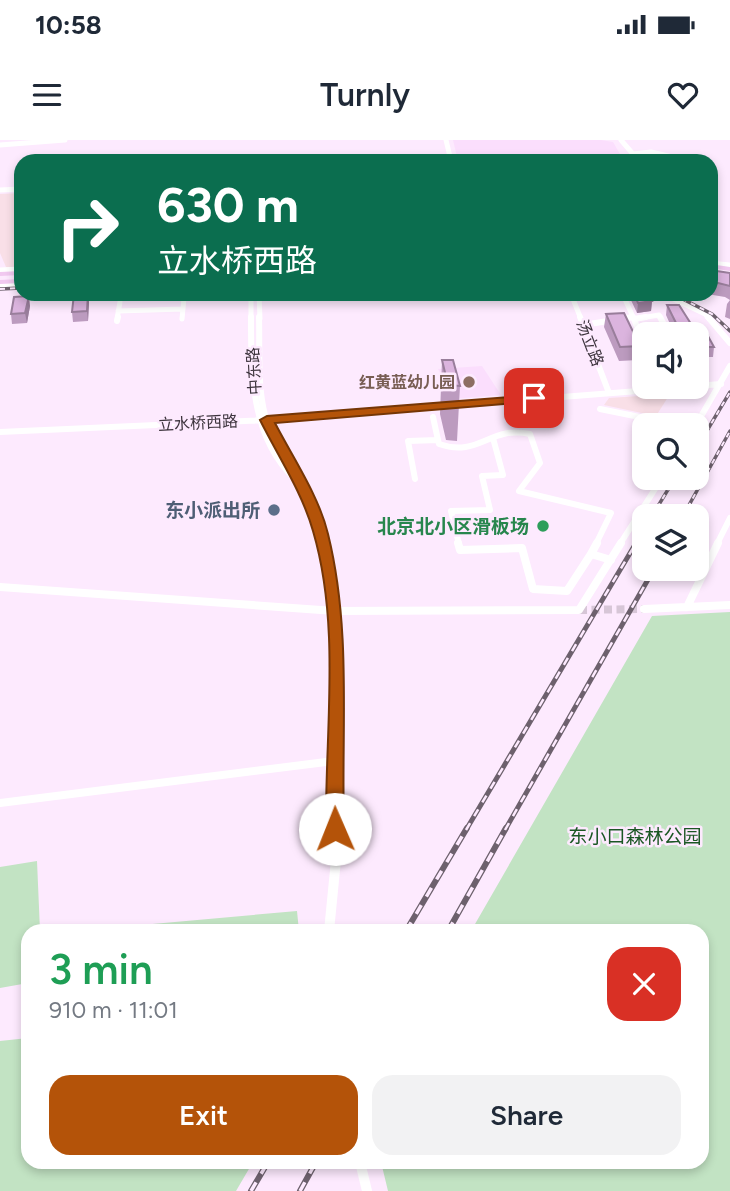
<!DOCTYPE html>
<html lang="en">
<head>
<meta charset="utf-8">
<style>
	body { margin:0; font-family:Figtree,"Noto Sans SC",sans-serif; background:#f2f2f3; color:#1f2937; height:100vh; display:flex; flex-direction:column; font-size:26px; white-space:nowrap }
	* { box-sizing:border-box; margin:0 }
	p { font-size:23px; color:#747a83 }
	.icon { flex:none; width:38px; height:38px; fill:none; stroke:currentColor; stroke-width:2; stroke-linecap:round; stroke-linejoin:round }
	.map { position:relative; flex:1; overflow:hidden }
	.details { position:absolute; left:21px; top:784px; width:688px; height:245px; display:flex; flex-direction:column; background:#fff; border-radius:21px; box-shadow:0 4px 10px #0003 }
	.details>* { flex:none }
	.banner { position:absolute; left:14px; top:14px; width:704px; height:147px; border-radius:21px; box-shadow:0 4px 10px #0003; background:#0b6e4f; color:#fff; overflow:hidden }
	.tools { position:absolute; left:632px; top:182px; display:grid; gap:14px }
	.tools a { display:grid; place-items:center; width:77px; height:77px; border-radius:14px; background:#fff; box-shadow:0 4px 10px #0003; font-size:35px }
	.pin { position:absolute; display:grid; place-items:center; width:60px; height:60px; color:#fff; margin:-30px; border-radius:14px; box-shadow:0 4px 10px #0006 }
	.me { position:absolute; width:77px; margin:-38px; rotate:359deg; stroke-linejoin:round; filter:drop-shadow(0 0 5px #0008) }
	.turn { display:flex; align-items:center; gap:24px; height:147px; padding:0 28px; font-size:32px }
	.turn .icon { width:91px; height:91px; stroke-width:2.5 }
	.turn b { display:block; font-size:49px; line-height:60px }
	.round { display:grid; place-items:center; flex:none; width:74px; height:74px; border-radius:21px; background:#f2f2f3 }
	.headline { display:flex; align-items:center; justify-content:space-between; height:119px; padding:0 28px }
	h1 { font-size:42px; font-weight:600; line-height:52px; color:#1e9e55 }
	.action { display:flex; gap:14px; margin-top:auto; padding:14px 28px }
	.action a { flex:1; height:80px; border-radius:21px; background:#b45309; color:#fff; font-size:28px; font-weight:600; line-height:80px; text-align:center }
	.action a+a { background:#f2f2f3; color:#1f2937 }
	.status { display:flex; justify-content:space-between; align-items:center; height:49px; padding:0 35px; background:#fff; direction:ltr }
	.status svg { height:19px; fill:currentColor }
	header { display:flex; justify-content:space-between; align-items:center; height:91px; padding:0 28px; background:#fff; font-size:32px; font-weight:600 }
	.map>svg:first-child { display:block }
	.commercial { fill:#f9dfe7 }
	.built { fill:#fbdefd }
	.green { fill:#c2e3c3 }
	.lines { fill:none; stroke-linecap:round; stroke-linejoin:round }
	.minor-tunnel { stroke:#d7c6d7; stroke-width:8; stroke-dasharray:8 4.5; stroke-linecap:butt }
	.minor-far3 { stroke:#fff; stroke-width:5 }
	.minor-far2 { stroke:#fff; stroke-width:6 }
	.minor-far1 { stroke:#fff; stroke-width:8 }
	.minor { stroke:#fff; stroke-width:10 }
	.major { fill:#f1c9f0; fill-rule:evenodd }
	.rail-far2-casing { stroke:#6d616d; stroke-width:3.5 }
	.rail-far1-casing { stroke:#6d616d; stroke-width:5 }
	.rail-casing { stroke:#6d616d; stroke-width:6 }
	.rail-far2 { stroke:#fdeafe; stroke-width:2; stroke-dasharray:5; stroke-linecap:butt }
	.rail-far1 { stroke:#fdeafe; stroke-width:2.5; stroke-dasharray:8; stroke-linecap:butt }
	.rail { stroke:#fdeafe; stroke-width:3.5; stroke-dasharray:10; stroke-linecap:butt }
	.wall { fill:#bc9bbf }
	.shaded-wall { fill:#997e9b }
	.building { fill:#dbb4de; stroke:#997e9b; stroke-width:2 }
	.route { fill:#b45309; stroke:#753606; stroke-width:2 }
	.education-dot { fill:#8d6e63; stroke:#fdeafe; stroke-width:2.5 }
	.service-dot { fill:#5c6f8a; stroke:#fdeafe; stroke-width:2.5 }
	.leisure-dot { fill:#2e9e5b; stroke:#fdeafe; stroke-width:2.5 }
	.labels { text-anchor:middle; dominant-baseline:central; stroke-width:5; stroke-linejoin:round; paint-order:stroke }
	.far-street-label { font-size:16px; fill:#3d343d; stroke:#fdeafe }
	.far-education-label { font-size:16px; font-weight:bold; fill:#785e54; stroke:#fdeafe; text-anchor:end }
	.service-label { font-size:19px; font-weight:bold; fill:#4e5e75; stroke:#fdeafe; text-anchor:end }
	.leisure-label { font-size:19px; font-weight:bold; fill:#27864d; stroke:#fdeafe; text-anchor:end }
	.park-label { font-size:19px; fill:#1b5724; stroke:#fdeafe }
</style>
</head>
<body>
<div class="status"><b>10:58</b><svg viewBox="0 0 49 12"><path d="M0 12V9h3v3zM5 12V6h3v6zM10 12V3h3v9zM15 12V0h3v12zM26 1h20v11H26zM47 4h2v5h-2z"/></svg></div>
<header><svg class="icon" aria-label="menu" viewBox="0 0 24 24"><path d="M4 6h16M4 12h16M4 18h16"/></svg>Turnly<svg class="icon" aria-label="heart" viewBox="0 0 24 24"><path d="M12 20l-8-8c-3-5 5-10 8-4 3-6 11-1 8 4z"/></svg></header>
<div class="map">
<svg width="730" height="1051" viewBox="0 0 730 1051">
	<rect width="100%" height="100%" fill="#fdeafe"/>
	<path class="commercial" d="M21 53V127H6L0 113V54Z
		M670 254 656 276 604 265 609 258Z"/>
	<path class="built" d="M453 0H601L613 2 624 21H458Z
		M482 226 501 255 453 259 438 229Z"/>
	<path class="green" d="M730 472V1051H388L381 1022H702V791H471L652 476Z
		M37 721 40 791H28V843L0 848V727Z
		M297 771 299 791H74Z
		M28 898V1022H253L236 1051H0V901Z"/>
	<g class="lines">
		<path class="minor-tunnel" d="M579 470 644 469"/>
		<path class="minor-far3" d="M446 0 451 21
			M621 0 639 21
			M0 5 65 0
			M633 14 651 12 681 19
			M0 50 21 49
			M710 123 730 125
			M0 130 21 129
			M0 146 21 145
			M259 154 260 179
			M571 154 581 179
			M663 154 705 174 709 179
			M623 155 634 179
			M118 171 183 169
			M117 179 120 162
			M182 179 184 158 192 156
			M251 179V154
			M635 179 659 175 661 179"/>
		<path class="minor-far2" d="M251 177C251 234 251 297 294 338
			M259 177C260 209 257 244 265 275 277 321 314 357 323 404
			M580 177 609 253
			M660 177 669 194
			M708 177 730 203
			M117 181 118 177
			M583 185 633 177
			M644 205 634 179 646 177
			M696 246 721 244
			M600 269 679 285
			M696 285 730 226
			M0 292 267 280 689 247
			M438 300 439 304C479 318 490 285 530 294L540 323 519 351 611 373 596 404
			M415 339 408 301 438 300 433 277
			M459 404 451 371 490 370 482 336 503 335 493 298
			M620 404 662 338
			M717 404 730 378"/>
		<path class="minor-far1" d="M323 403 335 471 336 690
			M458 403 460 410 522 408 533 449 567 451 591 414
			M597 403 591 414 611 420
			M0 447 335 471 579 470 621 403
			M687 467 718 403
			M644 469 730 465
			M0 663 334 621"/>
		<path class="minor" d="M329 791 336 720V688
			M360 1022 367 1051"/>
		<path class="major" d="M710 124 730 127V131L710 128Z
			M21 131V135L0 136V132Z
			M21 139V143L0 144V140Z"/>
		<g class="rail-far2-casing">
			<path id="rail-far2" d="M0 149 21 148
				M673 154 712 174 730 191
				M696 309 730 252
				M652 376 675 338
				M683 376 730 291
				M635 404 644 390"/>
		</g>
		<g class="rail-far1-casing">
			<path id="rail-far1" d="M466 690 636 403
				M505 690 654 429"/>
		</g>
		<g class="rail-casing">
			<path id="rail" d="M406 791 467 688
				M448 791 506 688
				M251 1051 268 1022
				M300 1051 316 1022"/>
		</g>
		<use href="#rail-far2" class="rail-far2"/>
		<use href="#rail-far1" class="rail-far1"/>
		<use href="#rail" class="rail"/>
	</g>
	<path class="wall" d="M21 58V100H20L18 88Z
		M710 130 730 133V179L725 177 727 164 730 160 725 157 707 154H710Z
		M89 154V162L88 181 73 182 72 172Z
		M321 154H386L322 158Z
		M631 154H648L652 161 651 171 637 173 630 158Z
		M667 165 714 207 713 217H696V194H681L680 193H674L666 175Z
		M30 166 27 183 12 184 11 174Z
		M606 174 640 206 638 220 619 221 604 187Z
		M442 220 460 246 457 301 446 300 440 274Z"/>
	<path class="shaded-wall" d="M89 154V162L88 181 87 171Z
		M29 156 30 166 27 183 25 173Z
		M652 161 651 171 637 173 638 163Z"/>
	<path class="building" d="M20 58 21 88H18Z
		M710 130 730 133V146L710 141Z
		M74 154H88L87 171 72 172Z
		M634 154H648L652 161 638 163Z
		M29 156 25 173 11 174 14 157Z
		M667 165H679L693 187H703L714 207H696V194H688L681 183H676Z
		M624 173 640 206 620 207 606 174Z
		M442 220H453L460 246 448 245Z"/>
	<path class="route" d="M534 255 541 258 539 261 275 283C293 318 319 356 328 394 352 491 341 590 344 689L341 693H328L326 689C325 591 341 486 313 391 302 352 278 316 260 280L267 276Z"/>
	<circle class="education-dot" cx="469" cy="242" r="7"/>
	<circle class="service-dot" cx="274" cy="370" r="7"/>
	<circle class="leisure-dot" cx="543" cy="386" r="7"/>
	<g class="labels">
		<g class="far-street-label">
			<text transform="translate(590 203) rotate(69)">汤立路</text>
			<text transform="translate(254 231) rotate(-93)">中东路</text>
			<text transform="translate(198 283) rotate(-3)">立水桥西路</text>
		</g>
		<g class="far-education-label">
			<text x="455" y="242">红黄蓝幼儿园</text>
		</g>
		<g class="service-label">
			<text x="260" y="370">东小派出所</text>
		</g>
		<g class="leisure-label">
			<text x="529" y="386">北京北小区滑板场</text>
		</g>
		<g class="park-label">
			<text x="635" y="696">东小口森林公园</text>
		</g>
	</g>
</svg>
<div class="tools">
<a><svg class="icon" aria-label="sound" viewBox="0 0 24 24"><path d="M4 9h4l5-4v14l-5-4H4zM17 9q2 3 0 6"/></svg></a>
<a><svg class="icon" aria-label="search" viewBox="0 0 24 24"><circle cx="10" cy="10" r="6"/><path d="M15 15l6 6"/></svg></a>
<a><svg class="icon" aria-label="layers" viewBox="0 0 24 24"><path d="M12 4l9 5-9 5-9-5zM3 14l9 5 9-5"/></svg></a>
</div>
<div class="pin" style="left:534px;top:258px;background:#d93025"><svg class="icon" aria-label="arrive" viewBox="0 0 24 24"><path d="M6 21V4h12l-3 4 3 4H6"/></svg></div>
<svg class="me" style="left:335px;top:689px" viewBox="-20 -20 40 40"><circle r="19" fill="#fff"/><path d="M0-13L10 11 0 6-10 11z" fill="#b45309"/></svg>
<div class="banner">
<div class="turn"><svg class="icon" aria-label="right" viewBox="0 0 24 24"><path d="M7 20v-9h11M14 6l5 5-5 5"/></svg><div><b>630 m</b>立水桥西路</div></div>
</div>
<section class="details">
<div class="headline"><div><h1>3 min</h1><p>910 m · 11:01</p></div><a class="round" style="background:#d93025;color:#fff"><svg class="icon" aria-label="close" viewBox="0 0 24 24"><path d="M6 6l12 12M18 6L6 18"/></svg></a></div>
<div class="action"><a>Exit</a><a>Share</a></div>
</section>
</div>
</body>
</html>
